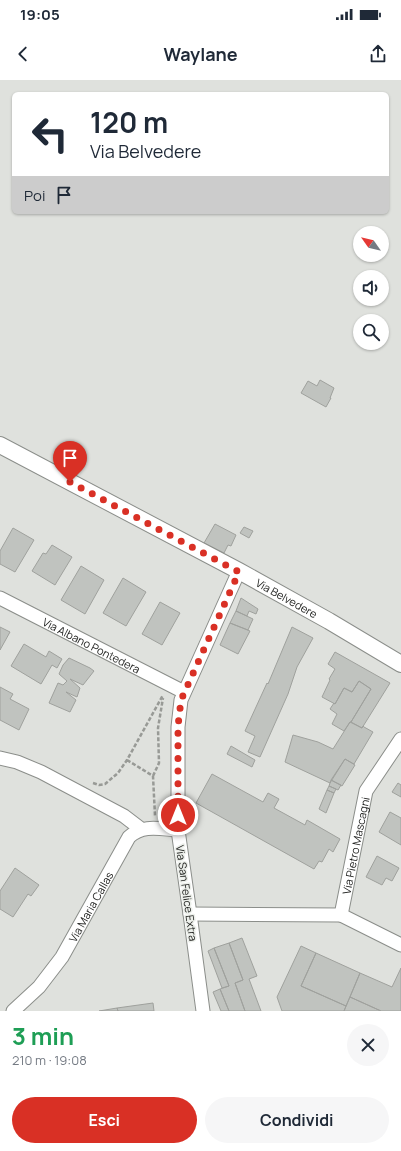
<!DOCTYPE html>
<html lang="it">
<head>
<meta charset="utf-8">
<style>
	body { margin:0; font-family:Manrope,sans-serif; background:#f6f6f7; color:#1f2937; height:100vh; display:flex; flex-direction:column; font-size:15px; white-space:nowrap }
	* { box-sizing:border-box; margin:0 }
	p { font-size:13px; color:#747a83 }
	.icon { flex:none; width:22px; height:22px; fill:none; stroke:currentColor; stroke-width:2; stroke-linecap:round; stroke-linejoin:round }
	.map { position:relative; height:931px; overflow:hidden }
	.panel { display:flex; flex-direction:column; background:#fff; flex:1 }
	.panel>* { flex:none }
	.top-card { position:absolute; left:12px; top:12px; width:377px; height:122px; border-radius:6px; box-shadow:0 1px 3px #0004; background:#fff; color:#1f2937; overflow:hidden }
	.needle { width:26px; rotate:304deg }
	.tools { position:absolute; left:353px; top:146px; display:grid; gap:8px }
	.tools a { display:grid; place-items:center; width:36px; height:36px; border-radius:50%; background:#fff; box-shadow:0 1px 3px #0004; font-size:20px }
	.pin { position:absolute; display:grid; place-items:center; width:34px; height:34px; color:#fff; margin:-41px -17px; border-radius:50% 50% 50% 0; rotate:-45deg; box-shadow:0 0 4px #0007 }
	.pin .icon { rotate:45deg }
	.me { position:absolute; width:44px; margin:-22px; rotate:0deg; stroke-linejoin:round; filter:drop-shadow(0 0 3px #0008) }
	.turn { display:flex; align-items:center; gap:14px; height:84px; padding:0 12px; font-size:18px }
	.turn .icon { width:52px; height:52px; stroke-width:2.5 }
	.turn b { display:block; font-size:28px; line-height:34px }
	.then { display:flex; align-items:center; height:38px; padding:0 12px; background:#0003; gap:8px; font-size:15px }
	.round { display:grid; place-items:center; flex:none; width:42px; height:42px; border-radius:21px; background:#f6f6f7 }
	.head { display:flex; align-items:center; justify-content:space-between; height:68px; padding:0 12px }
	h1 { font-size:24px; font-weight:700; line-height:30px; color:#1e9e55 }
	.primary-button { display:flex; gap:8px; margin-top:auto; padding:8px 12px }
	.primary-button a { flex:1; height:46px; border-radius:24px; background:#d93025; color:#fff; font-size:16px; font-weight:700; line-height:46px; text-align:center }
	.primary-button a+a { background:#f6f6f7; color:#1f2937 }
	.status { display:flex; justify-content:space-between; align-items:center; height:28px; padding:0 20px; background:#fff; direction:ltr }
	.status svg { height:11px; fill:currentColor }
	header { display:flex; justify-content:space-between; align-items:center; height:52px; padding:0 12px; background:#fff; font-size:18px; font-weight:700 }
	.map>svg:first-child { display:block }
	.building { fill:#c0c3bf; stroke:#9fa19d }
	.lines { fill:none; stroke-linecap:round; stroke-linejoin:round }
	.minor-casing { stroke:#8b8e8a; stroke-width:15 }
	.tertiary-casing { stroke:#8b8e8a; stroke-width:18 }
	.path { stroke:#989a96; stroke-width:2.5; stroke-dasharray:4 2; stroke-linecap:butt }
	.minor { stroke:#fff; stroke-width:13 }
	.tertiary { stroke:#fff; stroke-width:16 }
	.route { stroke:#d93025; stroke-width:7; stroke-dasharray:0 12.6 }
	.labels { text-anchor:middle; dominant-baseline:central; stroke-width:3; stroke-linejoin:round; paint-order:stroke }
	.street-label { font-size:11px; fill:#1c1d1b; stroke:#ecefea }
</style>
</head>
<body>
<div class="status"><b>19:05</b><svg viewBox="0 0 49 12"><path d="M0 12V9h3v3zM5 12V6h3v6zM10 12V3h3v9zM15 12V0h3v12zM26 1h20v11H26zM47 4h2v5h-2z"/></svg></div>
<header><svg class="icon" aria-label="back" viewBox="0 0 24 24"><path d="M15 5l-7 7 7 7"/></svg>Waylane<svg class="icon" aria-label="share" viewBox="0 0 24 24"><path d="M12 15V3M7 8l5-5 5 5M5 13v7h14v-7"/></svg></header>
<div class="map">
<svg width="401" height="931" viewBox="0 0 401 931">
	<rect width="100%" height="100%" fill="#dfe1dd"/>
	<path class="building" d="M320 300 334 308 330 318H331L326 327 301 313 308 301 317 306Z
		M215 444 236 455 231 466 228 465 224 473 204 463Z
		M244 447 253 451 249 458 240 453Z
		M13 448 34 460 15 492 0 484V471Z
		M52 465 72 477 55 505 32 491 43 473 46 474Z
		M81 486 104 500 85 534 61 520Z
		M123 498 146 512 126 546 103 533Z
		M241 518 258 529 256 534 249 531 247 536 236 531Z
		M160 522 180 533 162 565 142 554Z
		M236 531 253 539 248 550 230 543Z
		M230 543 250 551 238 574 220 565Z
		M0 547 10 552 0 570Z
		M292 547 313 558 297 587 288 614 260 677 248 672 255 656 245 651 267 603 268 604Z
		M24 564 46 577 49 571 62 579 57 588 52 585 41 604 11 586Z
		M335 572 390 603 362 648 351 642 371 609 359 601 352 612 344 608 335 624 322 617 330 600 329 599 335 589 328 584Z
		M69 578 90 588 94 591 83 605 70 599 80 608 77 617 66 612 76 620 70 632 49 623 58 603 63 605 67 601 59 594 63 585Z
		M359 601 371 609 351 642H350L344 651 332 644 337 634 330 629 334 623 335 624 344 608 352 612Z
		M0 607 13 614 10 619 29 629 19 650 0 640Z
		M350 642 362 648 363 646 364 647 373 652 354 684 345 679 330 703 285 682 293 655 318 662 333 669Z
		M231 666 255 680 252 687 227 674Z
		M345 679 355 685 342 706 331 700Z
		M212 694 263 722 268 713 279 719 274 728 305 745 307 740 340 759 333 772 329 769 322 782 319 781 314 789 196 723Z
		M331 700 341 705 338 710 329 706Z
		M398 703 401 705V717L392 712Z
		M329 706 336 709 334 713 327 710Z
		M327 710 334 713 326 733 319 729Z
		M390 732 401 738V765L379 752Z
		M377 776 399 788 392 801 386 798 382 805 366 797Z
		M15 788 39 805 31 816 28 814 13 837 0 829V811Z
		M242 858 257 896 249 899 261 931H245L235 903 243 900 229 863Z
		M229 863 243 900 235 903 245 931H229L220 909 229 906 214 868Z
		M301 866 316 873 301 906 346 926 344 931H282L277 917Z
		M214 868 229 906 222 908 208 871Z
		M316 873 360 893 346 926 301 906Z
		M401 888V931H381L350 917 360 893 392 907Z
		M220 909 229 931H221L213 912Z
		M350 917 381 931H344Z
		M153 923 154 931H118L117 928Z
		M117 928 118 931H99Z"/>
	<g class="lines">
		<g class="minor-casing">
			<g id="minor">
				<path id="s1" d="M0 518 184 612"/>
				<path d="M0 678 17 682 41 692 124 736 141 749"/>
				<path id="s2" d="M190 834 341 835 366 711 401 659"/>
				<path d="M341 835 401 865"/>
				<path id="s3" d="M13 931 39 907 62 877 129 757C143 744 160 749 178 750"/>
				<path d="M203 931 190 834 178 750V647L181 620 239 491"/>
			</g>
		</g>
		<g class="tertiary-casing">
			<g id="tertiary">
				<path id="s4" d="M0 365 239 491 329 541 401 584"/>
			</g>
		</g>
		<path class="path" d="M127 680 153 696 155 736
			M153 696 159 683 158 648 163 618
			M93 703 99 705 105 704 118 693 127 680 163 615"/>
		<use href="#minor" class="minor"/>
		<use href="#tertiary" class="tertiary"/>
	</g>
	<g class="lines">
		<path class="route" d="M70 402 239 492 181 620 178 646V735"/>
	</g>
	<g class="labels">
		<g class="street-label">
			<text stroke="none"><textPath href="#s4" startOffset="325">Via Belvedere</textPath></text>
			<text stroke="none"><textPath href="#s1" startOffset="103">Via Albano Pontedera</textPath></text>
			<text stroke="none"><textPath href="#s2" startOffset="222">Via Pietro Mascagni</textPath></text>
			<text transform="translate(187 813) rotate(82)">Via San Felice Extra</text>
			<text stroke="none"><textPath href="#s3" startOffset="131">Via Maria Callas</textPath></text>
		</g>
	</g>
</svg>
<div class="tools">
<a><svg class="needle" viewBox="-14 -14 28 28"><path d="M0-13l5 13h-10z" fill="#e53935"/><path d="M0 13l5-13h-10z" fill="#747a83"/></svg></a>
<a><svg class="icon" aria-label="sound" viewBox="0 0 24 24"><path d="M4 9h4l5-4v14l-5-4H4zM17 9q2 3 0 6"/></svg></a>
<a><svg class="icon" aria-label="search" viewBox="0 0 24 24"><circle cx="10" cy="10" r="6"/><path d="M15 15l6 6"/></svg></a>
</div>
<div class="pin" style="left:70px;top:402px;background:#d93025"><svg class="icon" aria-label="arrive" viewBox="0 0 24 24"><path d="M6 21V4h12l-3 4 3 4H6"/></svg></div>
<svg class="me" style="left:178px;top:735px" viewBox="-20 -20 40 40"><circle r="17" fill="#d93025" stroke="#fff" stroke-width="3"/><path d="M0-11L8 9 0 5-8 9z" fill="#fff"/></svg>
<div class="top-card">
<div class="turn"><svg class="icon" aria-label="left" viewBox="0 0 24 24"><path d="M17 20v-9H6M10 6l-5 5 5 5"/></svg><div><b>120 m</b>Via Belvedere</div></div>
<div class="then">Poi<svg class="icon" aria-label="arrive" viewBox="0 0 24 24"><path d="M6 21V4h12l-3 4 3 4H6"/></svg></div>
</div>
</div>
<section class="panel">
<div class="head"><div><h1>3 min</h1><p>210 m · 19:08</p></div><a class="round"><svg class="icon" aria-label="close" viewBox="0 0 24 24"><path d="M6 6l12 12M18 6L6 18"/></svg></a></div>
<div class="primary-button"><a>Esci</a><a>Condividi</a></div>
</section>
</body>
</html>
